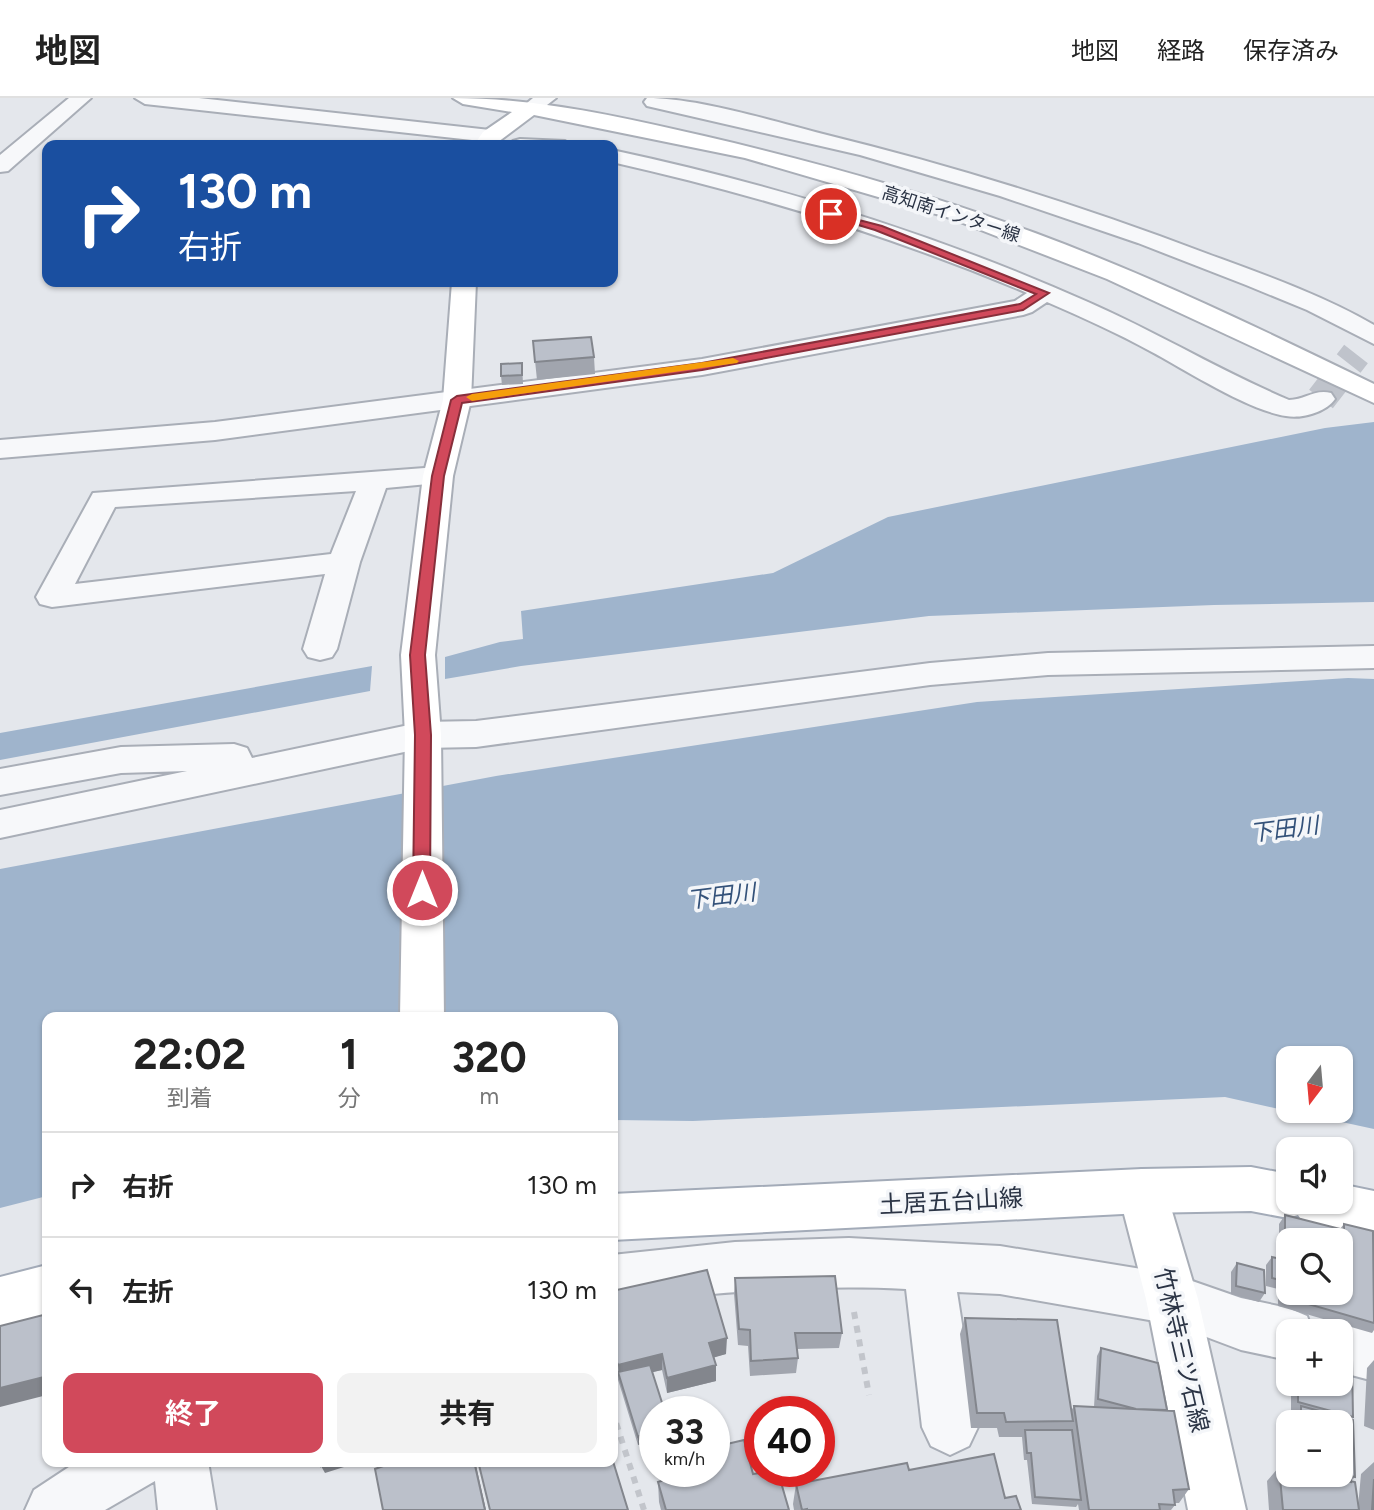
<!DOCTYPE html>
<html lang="ja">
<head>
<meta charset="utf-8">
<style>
	body { margin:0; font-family:Figtree,"Noto Sans JP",sans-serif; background:#f2f2f2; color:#222; height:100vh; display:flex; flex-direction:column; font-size:26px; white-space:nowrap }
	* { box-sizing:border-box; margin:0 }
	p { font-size:23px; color:#767676 }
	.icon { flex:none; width:38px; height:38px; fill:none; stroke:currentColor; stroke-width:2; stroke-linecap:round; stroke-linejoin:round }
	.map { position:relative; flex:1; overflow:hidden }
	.panel { position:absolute; left:42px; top:914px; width:576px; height:455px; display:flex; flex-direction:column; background:#fff; border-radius:14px; box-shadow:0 2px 5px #0004 }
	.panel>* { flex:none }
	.banner { position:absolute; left:42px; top:42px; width:576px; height:147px; border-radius:14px; box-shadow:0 2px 5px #0004; background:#1a4fa0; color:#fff; overflow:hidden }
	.needle { width:46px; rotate:196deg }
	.fabs { position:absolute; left:1276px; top:948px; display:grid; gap:14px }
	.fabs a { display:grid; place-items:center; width:77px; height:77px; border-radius:14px; background:#fff; box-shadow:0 2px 5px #0004; font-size:35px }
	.speed { position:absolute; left:639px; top:1298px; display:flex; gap:14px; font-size:35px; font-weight:700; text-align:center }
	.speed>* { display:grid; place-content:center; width:91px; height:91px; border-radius:50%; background:#fff; box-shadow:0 2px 5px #0004; line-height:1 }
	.speed small { font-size:18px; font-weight:400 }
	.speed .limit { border:10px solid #d22; background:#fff; color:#111 }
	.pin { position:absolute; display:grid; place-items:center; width:60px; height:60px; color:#fff; margin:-30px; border:4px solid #fff; border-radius:50%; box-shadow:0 2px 7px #0007 }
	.me { position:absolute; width:77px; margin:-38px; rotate:0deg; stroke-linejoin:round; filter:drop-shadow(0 0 5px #0008) }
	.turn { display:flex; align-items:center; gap:24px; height:147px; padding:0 21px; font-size:32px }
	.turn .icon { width:91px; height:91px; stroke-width:2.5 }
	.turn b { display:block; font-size:49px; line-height:60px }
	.eta { display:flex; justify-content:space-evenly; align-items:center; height:119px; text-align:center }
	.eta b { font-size:42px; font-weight:700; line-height:49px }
	.cta { display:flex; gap:14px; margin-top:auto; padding:14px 21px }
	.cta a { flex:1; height:80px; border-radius:14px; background:#d1495b; color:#fff; font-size:28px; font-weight:700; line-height:80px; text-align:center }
	.cta a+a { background:#f2f2f2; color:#222 }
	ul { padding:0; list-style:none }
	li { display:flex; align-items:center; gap:21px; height:105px; padding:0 21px; border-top:2px solid #e0e0e0 }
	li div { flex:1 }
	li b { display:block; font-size:26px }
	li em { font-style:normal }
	header { display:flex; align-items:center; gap:42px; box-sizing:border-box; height:98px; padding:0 35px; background:#fff; border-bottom:2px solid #e0e0e0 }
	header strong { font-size:33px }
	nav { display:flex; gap:38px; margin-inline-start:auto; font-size:24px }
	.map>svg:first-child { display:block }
	.water { fill:#9fb4cc }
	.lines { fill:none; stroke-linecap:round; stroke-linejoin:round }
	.street-tunnel { stroke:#bfc3cb; stroke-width:30; stroke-dasharray:30 15; stroke-linecap:butt }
	.street-casing { stroke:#a9aeb7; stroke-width:4 }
	.secondary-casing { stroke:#a9aeb7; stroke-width:4 }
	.primary-casing { stroke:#a3abb8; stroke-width:4 }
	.path { stroke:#c2c5cb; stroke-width:6; stroke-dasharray:7 7; stroke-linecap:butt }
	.street { fill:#f7f8fa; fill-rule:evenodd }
	.secondary { fill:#fff; fill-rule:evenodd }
	.primary { fill:#fff; fill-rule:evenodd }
	.wall { fill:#a1a5ae }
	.shaded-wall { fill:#83868d }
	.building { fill:#bbc0ca; stroke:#83868d; stroke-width:2; fill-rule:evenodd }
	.route { fill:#d1495b; stroke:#882f3b; stroke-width:2 }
	.slow { fill:#f59e0b }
	.labels { text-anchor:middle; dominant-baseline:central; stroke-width:7; stroke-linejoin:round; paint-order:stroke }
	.far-street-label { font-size:18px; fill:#2b3445; stroke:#f4f6f9 }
	.water-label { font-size:23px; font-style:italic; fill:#34527a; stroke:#f4f6f9 }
	.near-street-label { font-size:24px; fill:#2b3445; stroke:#f4f6f9 }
</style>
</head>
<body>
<header>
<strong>地図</strong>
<nav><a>地図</a><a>経路</a><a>保存済み</a></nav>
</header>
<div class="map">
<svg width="1374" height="1412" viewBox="0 0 1374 1412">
	<rect width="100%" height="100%" fill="#e4e7ec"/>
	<path class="water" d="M1374 324V504L1214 507 929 518 521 568 445 581V559L500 544 523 541 521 513 773 475 888 419 1325 330Z
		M372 568 370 593 0 662V635Z
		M1348 580 1374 581V1031L1291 1013H1340V961H1288V1013L1225 999 693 1023 613 1022 612 919H47V1098L0 1110V771L496 678 977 604Z"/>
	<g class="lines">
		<path class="street-tunnel" d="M1321 301 1356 256"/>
		<g class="street-casing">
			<path id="street" d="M69 0H91L8 73 0 74V57Z
				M135 0H199L490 32 497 34 500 38 497 42 490 44 145 6Z
				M533 0H556L538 14H524L521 10Z
				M647 0C698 0 773 23 823 36 954 68 1082 108 1208 156 1265 177 1322 197 1374 227V246L1307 212 1246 187 1138 145 1000 98 860 57 647 8 644 4Z
				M520 41 565 43 568 47H510L513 43Z
				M612 52C776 87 935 136 1088 204 1157 234 1220 273 1289 302 1305 302 1314 291 1331 295L1335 301C1326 314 1302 321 1286 318 1247 312 1186 272 1150 253 1117 235 1082 219 1047 204L1032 214 1023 217 702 277 215 342 0 360V342L215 324 702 261 1015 203 1027 195C893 138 754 96 612 64Z
				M438 369 449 372 453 378 449 384 386 390 360 464 337 551 332 559 320 562 308 559 303 551 325 476 52 509 40 506 36 499 93 395ZM356 393 331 456 75 486 115 409Z
				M1374 548V570L1048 577 930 587 476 649 423 650 0 740V712L187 673 121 675 0 697V671L121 649 234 646 247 650 252 660 423 624 476 623 930 565 1048 555Z
				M849 1140 1000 1148 1172 1176 1241 1200 1288 1210 1307 1218 1313 1234H1288V1262L1241 1252 1172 1226 1000 1196 957 1194 978 1329 969 1348 950 1357 931 1348 922 1329 906 1191C807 1186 711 1195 612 1206V1157L735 1144Z
				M1340 1222 1374 1231V1283L1340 1274V1234H1319L1321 1229Z
				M78 1363H208L216 1412H158L155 1383 105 1412H25L34 1392Z"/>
		</g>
		<g class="secondary-casing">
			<path id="secondary" d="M453 0C538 0 622 19 704 38 816 64 927 95 1035 135 1151 178 1263 232 1374 286V305L1107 181 950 120 745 60 534 17 494 47H474L483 34 512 14 463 6Z
				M452 184H476L471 302 453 378 435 557 441 637 444 919H400L405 637 401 557 423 378 443 302Z
				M1142 1071 1159 1077 1166 1093 1198 1201 1246 1412H1188L1146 1201 1118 1093 1125 1077Z"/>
		</g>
		<g class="primary-casing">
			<path id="primary" d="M1251 1069 1288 1076V1104H1340V1086L1374 1093V1139L1317 1127 1300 1120 1298 1117 1288 1120 1251 1113 1142 1115 612 1142V1096L1142 1071Z
				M47 1167V1217L0 1229V1179Z"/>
		</g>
		<path class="path" d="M854 1214 869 1297
			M612 1312 644 1412"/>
		<use href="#street" class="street"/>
		<use href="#secondary" class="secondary"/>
		<use href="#primary" class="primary"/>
	</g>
	<path class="wall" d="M533 243 594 259 595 276 537 282Z
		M522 265 523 286 502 287 501 278Z
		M1285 1117 1340 1131 1344 1126 1374 1145V1232L1372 1235 1278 1208V1191L1266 1188V1167L1272 1159 1279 1161V1126Z
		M1237 1165 1265 1195 1259 1204 1231 1196V1174Z
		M735 1180 842 1235 839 1250 797 1251 798 1260 796 1275 750 1278 748 1248 738 1247 734 1196Z
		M612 1193 726 1256 714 1259 716 1267V1283L667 1295 662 1272 652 1274 654 1314V1340L638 1347 612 1262Z
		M965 1220 1071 1313 1074 1308 1094 1309 1097 1258 1101 1250 1167 1312 1189 1391 1179 1405H1175V1407L1171 1412H1079L1078 1406 1076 1409 1032 1406 1027 1362H1024L1022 1339H999L997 1330H971L960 1236Z
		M1374 1262V1332L1364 1328 1367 1270Z
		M1291 1286H1340L1353 1319 1352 1321 1355 1379 1351 1383 1358 1409 1361 1376 1374 1364V1412H1269L1267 1383 1279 1369 1288 1377H1340V1325H1295V1315L1297 1313 1291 1312Z
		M909 1372 1005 1400 1021 1412H794L793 1406 796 1386Z
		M753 1376 789 1412H661L659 1404 658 1384Z"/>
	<path class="shaded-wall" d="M727 1240 726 1256 709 1261V1245Z
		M662 1256V1272L620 1282 618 1267Z
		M716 1267V1283L667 1295V1280Z
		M44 1279 47 1283V1297L0 1309V1290Z
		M654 1333V1340L638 1347V1339Z
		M336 1363H363L325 1375 321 1368Z
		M474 1363H475L486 1412H485Z"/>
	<path class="building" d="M591 239 594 259 535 264 533 243Z
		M522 265V277L501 278V266Z
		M1285 1117 1344 1132V1126L1373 1133 1374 1225 1284 1199V1183L1272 1180V1159L1285 1162ZM1288 1143H1340V1195H1288Z
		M1237 1165 1264 1172 1265 1195 1236 1188Z
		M707 1172 727 1240 709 1245 716 1267 667 1280 662 1256 618 1267 612 1251V1193Z
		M835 1178 842 1235H795L798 1260 751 1263 750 1232 739 1231 735 1180Z
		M47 1216V1284H45L44 1279 0 1290V1228Z
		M965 1220 1057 1222 1073 1323 1006 1324 1004 1315H977Z
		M1101 1250 1158 1265 1167 1312 1136 1311 1098 1301Z
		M1340 1258 1352 1261 1353 1319 1298 1304V1286H1340Z
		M650 1267 665 1314H654V1333L638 1339 618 1274Z
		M1074 1308 1174 1313 1189 1391 1173 1392 1175 1407 1159 1406 1160 1412H1089Z
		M1301 1308 1353 1322 1355 1379 1351 1378V1384L1328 1379V1377H1340V1325H1301Z
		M1025 1332H1072L1081 1402 1035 1399 1031 1355H1027Z
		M744 1342 753 1376 765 1374H778L789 1412H666L658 1384 691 1374H714V1349Z
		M994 1356 1005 1400 1016 1398 1021 1412H807V1411L802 1412 796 1386 907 1365 909 1372Z
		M612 1360 628 1412H490L479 1367 489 1363H612Z
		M321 1363H336L321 1368Z
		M397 1363H474L485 1412H383L375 1371Z
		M1279 1369 1288 1371V1377H1320L1355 1384 1359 1412H1283Z
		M1374 1381V1412H1372Z"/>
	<path class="route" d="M828 114 882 128 1049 195 1023 212 702 272 462 305 444 378 425 557 431 637 430 792 428 796H416L413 792 415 637 410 557 432 378 451 302 457 298 702 265 1020 206 1036 196 875 132 828 118Z"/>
	<path class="slow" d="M733 260 739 263 737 265 472 303 466 299 472 296Z"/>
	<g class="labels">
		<g class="far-street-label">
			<text transform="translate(951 116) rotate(18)">高知南インター線</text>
		</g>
		<g class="water-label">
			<text transform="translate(1284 731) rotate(-7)">下田川</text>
			<text transform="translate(721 798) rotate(-7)">下田川</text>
		</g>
		<g class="near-street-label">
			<text transform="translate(951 1103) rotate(-3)">土居五台山線</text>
			<text transform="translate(1182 1252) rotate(77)">竹林寺三ツ石線</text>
		</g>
	</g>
</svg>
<div class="fabs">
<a><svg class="needle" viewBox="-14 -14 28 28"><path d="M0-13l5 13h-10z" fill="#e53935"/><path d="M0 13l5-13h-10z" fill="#767676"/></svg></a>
<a><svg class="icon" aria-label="sound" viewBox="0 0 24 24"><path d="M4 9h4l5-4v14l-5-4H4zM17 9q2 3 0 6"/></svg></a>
<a><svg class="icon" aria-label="search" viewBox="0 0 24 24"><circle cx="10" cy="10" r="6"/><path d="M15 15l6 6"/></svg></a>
<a>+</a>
<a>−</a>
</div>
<div class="speed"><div>33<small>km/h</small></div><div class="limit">40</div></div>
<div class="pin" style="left:831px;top:116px;background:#d93025"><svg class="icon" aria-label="arrive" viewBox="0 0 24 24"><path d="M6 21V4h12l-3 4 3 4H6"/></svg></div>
<svg class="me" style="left:422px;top:792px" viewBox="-20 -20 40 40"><circle r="17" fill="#d1495b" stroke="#fff" stroke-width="3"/><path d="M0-11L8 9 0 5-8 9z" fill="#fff"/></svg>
<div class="banner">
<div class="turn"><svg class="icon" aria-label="right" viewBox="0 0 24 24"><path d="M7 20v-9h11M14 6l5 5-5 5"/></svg><div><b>130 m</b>右折</div></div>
</div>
<section class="panel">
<div class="eta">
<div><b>22:02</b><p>到着</p></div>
<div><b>1</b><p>分</p></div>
<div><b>320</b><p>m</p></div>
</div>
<ul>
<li><svg class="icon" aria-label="right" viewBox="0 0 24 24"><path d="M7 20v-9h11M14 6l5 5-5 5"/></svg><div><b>右折</b></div><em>130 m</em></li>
<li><svg class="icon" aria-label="left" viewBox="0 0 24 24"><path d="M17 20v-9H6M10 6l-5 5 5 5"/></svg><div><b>左折</b></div><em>130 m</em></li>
</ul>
<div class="cta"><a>終了</a><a>共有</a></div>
</section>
</div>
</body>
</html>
